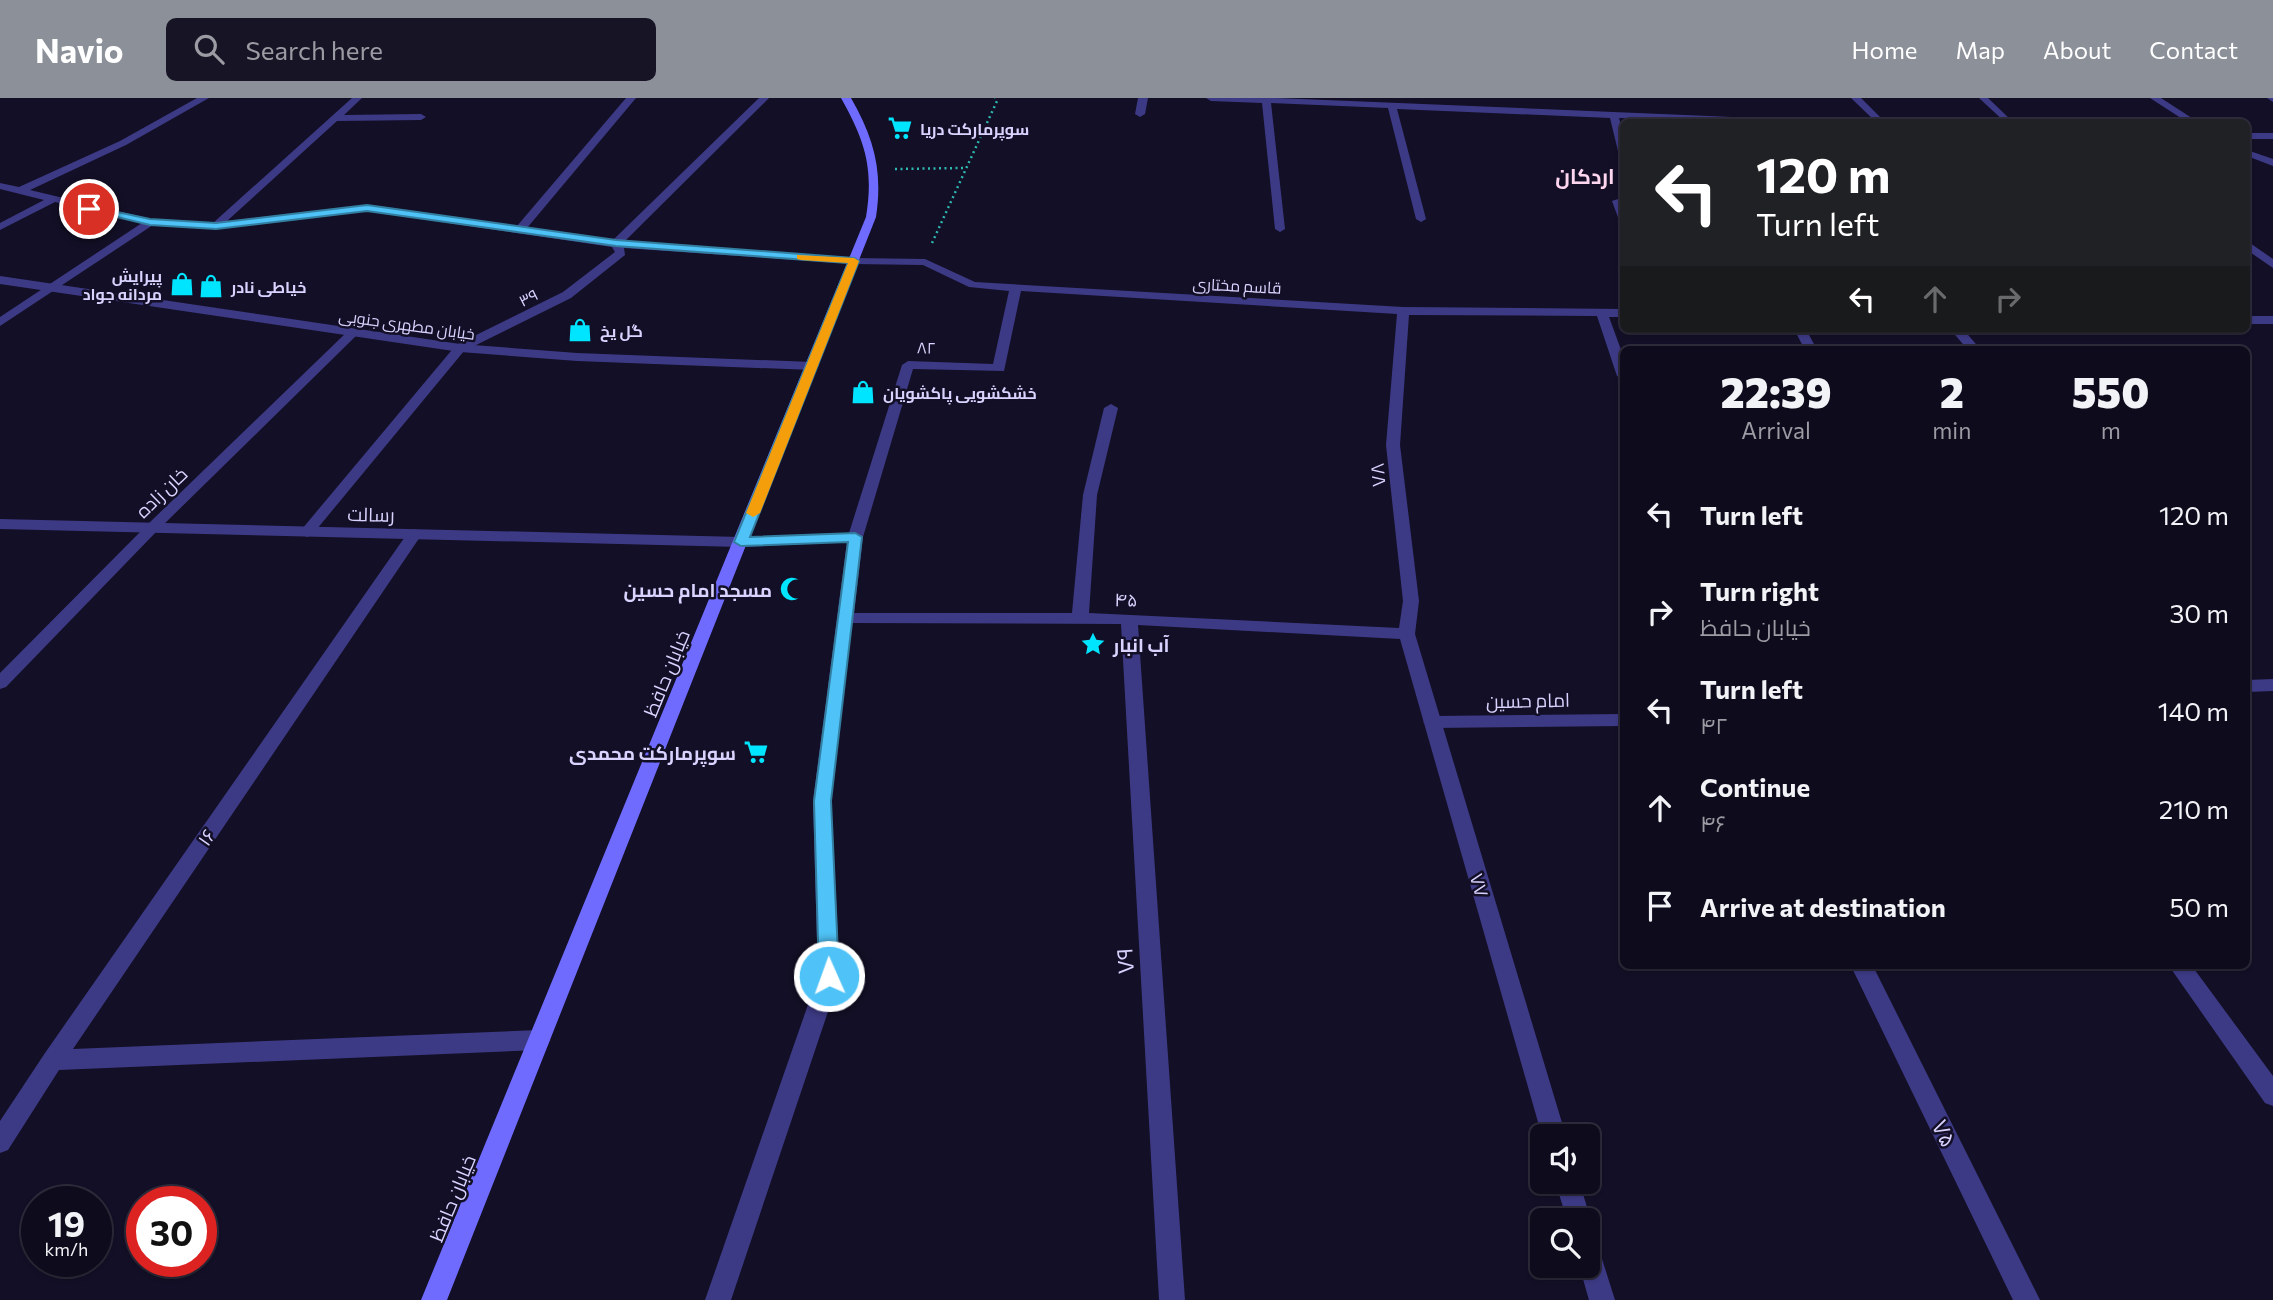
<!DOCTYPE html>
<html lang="en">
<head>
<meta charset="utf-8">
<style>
	body { margin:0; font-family:Commissioner,Cairo,sans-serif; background:#171425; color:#f1f3f6; height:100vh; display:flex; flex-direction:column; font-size:26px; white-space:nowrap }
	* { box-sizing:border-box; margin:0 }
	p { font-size:23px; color:#9b9ba3 }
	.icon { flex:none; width:38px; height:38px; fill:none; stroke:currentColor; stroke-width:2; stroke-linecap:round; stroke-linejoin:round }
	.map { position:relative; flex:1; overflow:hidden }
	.panel { position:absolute; left:1620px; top:248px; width:630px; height:623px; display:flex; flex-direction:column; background:#0e0b1c; border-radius:10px; box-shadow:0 2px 5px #0004,0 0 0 2px #2e2b3b }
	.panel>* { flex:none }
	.guide { position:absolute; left:1620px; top:21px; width:630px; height:214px; border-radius:10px; box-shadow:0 2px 5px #0004,0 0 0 2px #2e2b3b; background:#202124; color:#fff; overflow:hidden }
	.fabs { position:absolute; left:1530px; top:1026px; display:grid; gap:14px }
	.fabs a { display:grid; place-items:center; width:70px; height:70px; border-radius:10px; background:#0e0b1c; box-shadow:0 2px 5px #0004,0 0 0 2px #2e2b3b; font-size:35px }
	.speed { position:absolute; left:21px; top:1088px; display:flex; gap:14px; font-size:35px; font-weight:700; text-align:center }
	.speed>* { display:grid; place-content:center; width:91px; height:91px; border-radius:50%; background:#0e0b1c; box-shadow:0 2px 5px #0004,0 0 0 2px #2e2b3b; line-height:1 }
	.speed small { font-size:18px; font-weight:400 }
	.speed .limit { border:10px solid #d22; background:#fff; color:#111 }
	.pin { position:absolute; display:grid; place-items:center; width:60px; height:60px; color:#fff; margin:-30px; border:4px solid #fff; border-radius:50%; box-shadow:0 2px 7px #0007 }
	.me { position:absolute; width:77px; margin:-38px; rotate:358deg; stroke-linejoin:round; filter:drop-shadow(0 0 5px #0008) }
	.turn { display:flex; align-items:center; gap:24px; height:147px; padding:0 21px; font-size:32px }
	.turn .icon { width:91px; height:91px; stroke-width:2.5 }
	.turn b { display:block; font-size:49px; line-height:60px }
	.lanes { display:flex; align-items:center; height:66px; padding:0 21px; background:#0003; justify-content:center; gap:35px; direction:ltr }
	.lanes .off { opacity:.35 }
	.eta { display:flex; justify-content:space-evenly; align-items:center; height:119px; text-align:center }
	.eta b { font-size:42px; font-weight:800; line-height:49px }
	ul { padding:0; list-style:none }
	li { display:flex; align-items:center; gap:21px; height:98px; padding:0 21px }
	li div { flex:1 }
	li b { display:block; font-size:26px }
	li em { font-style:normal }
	header { display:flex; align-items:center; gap:42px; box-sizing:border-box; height:98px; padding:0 35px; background:#8c9099; color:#fff }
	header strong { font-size:33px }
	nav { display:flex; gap:38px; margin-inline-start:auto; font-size:24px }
	.search { width:490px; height:63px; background:#171425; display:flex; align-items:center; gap:18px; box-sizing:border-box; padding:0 24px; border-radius:10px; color:#9b9ba3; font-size:26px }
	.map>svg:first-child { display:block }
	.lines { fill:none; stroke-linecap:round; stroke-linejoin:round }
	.path { stroke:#2fb8b0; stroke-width:2.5; stroke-dasharray:2 3.5; stroke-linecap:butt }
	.service { fill:#3d3a85; fill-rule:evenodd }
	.minor { fill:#3d3a85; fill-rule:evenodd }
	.tertiary { fill:#3d3a85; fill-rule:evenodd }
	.secondary { fill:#6f6bff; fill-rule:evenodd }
	.route { fill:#4fc3f7; stroke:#337fa1; stroke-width:2 }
	.slow { fill:#f59e0b }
	.labels { text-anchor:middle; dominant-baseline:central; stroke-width:5; stroke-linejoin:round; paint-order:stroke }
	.far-poi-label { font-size:16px; font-weight:bold; fill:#d9d4ff; stroke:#130f26; text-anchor:start }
	.far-street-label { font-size:16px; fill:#d9d4ff; stroke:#130f26 }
	.street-label { font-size:19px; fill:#d9d4ff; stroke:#130f26 }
	.poi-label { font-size:19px; font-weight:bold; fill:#d9d4ff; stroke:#130f26; text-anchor:end }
	.far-district-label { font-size:21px; font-weight:bold; fill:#ffd6f0; stroke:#130f26 }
	.near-street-label { font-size:23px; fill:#d9d4ff; stroke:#130f26 }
</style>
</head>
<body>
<header>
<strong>Navio</strong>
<div class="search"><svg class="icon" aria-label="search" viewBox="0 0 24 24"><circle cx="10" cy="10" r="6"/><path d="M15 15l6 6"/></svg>Search here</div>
<nav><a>Home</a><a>Map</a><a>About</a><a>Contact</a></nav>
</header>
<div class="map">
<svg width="2273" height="1202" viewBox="0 0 2273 1202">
	<rect width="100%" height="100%" fill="#130f26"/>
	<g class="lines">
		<path class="path" d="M895 71 964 70
			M932 145 997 3 995 0"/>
		<path class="service" d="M1979 0H1988L2013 24H2005Z"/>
		<path class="minor" d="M197 0H209L126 47 30 92 151 121 213 125 352 0H362L344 17 421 16 426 19 421 22 337 23 227 123 367 107 517 128 626 0H636L527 130 613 142 759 0H769L625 143 854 160 925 161 975 184 1403 209 1624 211V219H1609L1624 260V282L1617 278 1597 218 1409 217 1400 347 1419 503 1415 536 1566 1038H1542L1400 541 1138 527 1185 1202H1159L1121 526 852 525 831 703 840 878 731 1202H705L818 878 813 703 847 444 741 449 733 444 741 439 849 435 902 267 908 263 993 266 1009 193 969 189 923 167 854 166 624 150 625 157 571 200 464 253 312 437 307 439 299 434 302 431 456 247 563 194 615 154 612 149 367 113 216 131 153 127 0 228V219L142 125 55 104 0 132V125L44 102 0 91V85L19 89 120 43ZM1021 193 1397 216 1386 347 1403 503 1399 530 1089 515 1097 397 1118 310 1111 306 1104 310 1083 397 1072 515H854L863 439 913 271 1004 273Z
			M1138 0H1148L1145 16 1140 19 1135 16Z
			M1206 0H1277L1782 21 1787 24 1619 20 1624 38V60L1619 57 1610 20 1397 11 1426 121 1421 124 1416 121 1388 10 1271 5 1285 131 1280 134 1275 131 1262 5 1211 3Z
			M1851 0H1861L1885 24H1876Z
			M2150 0H2161L2198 24H2187Z
			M2267 0H2273V4Z
			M2247 35H2273V41H2247Z
			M2247 52 2273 61V68L2247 58Z
			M1624 99V125L1619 122 1612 103Z
			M2247 143 2273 161V170L2247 152Z
			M2247 218H2273V226H2247Z
			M1794 231H1806L1817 252H1805Z
			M1950 231H1963L1981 252H1968Z
			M349 232 359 235 157 433 6 589 0 591V575L147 427Z
			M414 431 422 436 73 951 539 932 547 935 550 942 547 949 539 952 59 972 8 1052 0 1055V1023L45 955 409 433Z
			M1851 868H1873L2040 1202H2013Z
			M2169 868H2192L2273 978V1008L2265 1005Z
			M1555 1083H1579L1591 1122 1588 1131 1587 1122H1567Z
			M1587 1139 1596 1142 1615 1202H1589L1579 1167H1587Z"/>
		<path class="tertiary" d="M0 178 460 246 577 255 813 264 819 268 813 272 577 263 460 254 0 186Z
			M0 421 741 439 749 444 741 449 0 431Z
			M2273 581V593L2247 594V582Z
			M1624 616V628L1432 630 1423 624 1432 618Z"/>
		<path class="secondary" d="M841 0H851C874 40 883 73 876 119L447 1202H421L866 119C874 70 865 43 841 0Z"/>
	</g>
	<path class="route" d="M367 107 616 142 854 160 859 163 750 439 855 435 862 439 831 703 839 878 836 884 829 886 822 884 819 878 814 703 848 444 741 448 734 444 848 165 616 148 367 113 216 131 150 127 84 111 89 108 150 121 216 125Z"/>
	<path class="slow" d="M797 157 854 160 859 163 760 415 753 419 746 415 848 165 801 162 797 161Z"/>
	<defs>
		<g id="supermarket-bare" transform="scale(1.89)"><path d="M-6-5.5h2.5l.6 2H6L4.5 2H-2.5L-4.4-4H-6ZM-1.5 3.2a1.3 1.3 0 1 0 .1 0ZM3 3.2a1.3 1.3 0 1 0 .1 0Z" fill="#00e5ff" stroke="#130f26" stroke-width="2.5" paint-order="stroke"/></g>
		<g id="shop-bare" transform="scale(1.89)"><path d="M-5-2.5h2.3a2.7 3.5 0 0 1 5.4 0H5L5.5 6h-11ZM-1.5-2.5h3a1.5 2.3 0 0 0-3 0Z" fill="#00e5ff" stroke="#130f26" stroke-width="2.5" paint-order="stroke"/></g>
		<g id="mosque-bare" transform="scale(1.89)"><path d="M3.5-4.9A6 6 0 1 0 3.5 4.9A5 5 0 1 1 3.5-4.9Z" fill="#00e5ff" stroke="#130f26" stroke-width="2.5" paint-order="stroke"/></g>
		<g id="sight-bare" transform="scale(1.89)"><path d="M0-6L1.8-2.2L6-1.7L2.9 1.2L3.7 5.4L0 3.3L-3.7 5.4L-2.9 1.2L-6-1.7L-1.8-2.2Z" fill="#00e5ff" stroke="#130f26" stroke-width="2.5" paint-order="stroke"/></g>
	</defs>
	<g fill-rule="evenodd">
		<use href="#supermarket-bare" x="900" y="30"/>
		<use href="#shop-bare" x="182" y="186"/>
		<use href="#shop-bare" x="211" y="188"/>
		<use href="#shop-bare" x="580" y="232"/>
		<use href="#shop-bare" x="863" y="294"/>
		<use href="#mosque-bare" x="792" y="491"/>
		<use href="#sight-bare" x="1093" y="546"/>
		<use href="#supermarket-bare" x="756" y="654"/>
	</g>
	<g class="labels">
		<g class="far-poi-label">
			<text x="920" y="30">سوپرمارکت دریا</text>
			<text x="162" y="177" text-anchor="end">پیرایش<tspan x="162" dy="18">مردانه جواد</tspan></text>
			<text x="231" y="188">خیاطی نادر</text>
			<text x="600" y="232">گل یخ</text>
			<text x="883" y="294">خشکشویی پاکشویان</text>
		</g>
		<g class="far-street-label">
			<text transform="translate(1237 187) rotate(3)">قاسم مختاری</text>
			<text transform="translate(528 199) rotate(-27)">۳۹</text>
			<text transform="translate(407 226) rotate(8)">خیابان مطهری جنوبی</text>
			<text transform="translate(926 249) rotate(1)">۸۲</text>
		</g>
		<g class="street-label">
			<text transform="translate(1377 377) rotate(-95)">۷۸</text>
			<text transform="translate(161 394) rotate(-44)">خان زاده</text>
			<text transform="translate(371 416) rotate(1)">رسالت</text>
			<text transform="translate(1126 501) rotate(1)">۴۵</text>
			<text transform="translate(666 575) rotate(-68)">خیابان حافظ</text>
			<text transform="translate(1528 602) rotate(-1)">امام حسین</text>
			<text transform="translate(206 739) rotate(-55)">۱۶</text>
			<text transform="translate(1480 787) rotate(74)">۷۷</text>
			<text transform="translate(452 1100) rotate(-68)">خیابان حافظ</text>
		</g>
		<g class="poi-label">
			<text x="772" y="491">مسجد امام حسین</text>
			<text x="1113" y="546" text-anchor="start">آب انبار</text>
			<text x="736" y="654">سوپرمارکت محمدی</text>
		</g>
		<g class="far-district-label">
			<text x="1585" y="77">اردکان</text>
		</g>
		<g class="near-street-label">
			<text transform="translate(1124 863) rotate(-94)">۷۹</text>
			<text transform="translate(1945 1035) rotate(64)">۷۵</text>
		</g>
	</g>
</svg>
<div class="fabs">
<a><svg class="icon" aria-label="sound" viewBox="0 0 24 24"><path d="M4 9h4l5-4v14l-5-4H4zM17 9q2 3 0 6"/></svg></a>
<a><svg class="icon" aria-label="search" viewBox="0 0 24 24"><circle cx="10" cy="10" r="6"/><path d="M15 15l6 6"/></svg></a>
</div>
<div class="speed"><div>19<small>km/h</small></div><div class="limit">30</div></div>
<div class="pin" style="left:89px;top:111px;background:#d93025"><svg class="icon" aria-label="arrive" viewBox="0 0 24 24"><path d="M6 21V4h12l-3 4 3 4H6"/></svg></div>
<svg class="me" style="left:829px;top:878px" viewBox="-20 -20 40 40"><circle r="17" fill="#4fc3f7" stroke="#fff" stroke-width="3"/><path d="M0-11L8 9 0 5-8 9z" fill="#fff"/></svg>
<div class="guide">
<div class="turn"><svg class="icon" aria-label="left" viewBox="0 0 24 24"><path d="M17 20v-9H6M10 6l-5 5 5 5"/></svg><div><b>120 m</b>Turn left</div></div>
<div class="lanes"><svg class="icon" aria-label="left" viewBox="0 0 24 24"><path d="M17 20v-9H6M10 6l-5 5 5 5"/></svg><svg class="icon off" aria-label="ahead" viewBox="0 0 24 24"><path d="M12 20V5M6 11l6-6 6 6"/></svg><svg class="icon off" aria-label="right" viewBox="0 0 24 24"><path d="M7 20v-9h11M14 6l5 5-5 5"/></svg></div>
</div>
<section class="panel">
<div class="eta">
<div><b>22:39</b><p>Arrival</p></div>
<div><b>2</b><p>min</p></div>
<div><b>550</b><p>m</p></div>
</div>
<ul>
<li><svg class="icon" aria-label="left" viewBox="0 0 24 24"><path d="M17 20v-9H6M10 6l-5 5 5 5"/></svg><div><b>Turn left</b></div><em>120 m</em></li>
<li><svg class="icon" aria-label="right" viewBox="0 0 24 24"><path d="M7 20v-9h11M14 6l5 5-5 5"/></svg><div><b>Turn right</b><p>خیابان حافظ</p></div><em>30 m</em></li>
<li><svg class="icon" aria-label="left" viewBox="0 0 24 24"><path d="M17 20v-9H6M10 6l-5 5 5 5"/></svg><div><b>Turn left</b><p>۴۲</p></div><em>140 m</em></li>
<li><svg class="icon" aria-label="ahead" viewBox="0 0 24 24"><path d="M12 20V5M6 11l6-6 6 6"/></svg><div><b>Continue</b><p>۴۶</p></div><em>210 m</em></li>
<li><svg class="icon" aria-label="arrive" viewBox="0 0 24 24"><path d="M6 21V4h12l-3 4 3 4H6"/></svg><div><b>Arrive at destination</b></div><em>50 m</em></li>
</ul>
</section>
</div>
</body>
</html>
